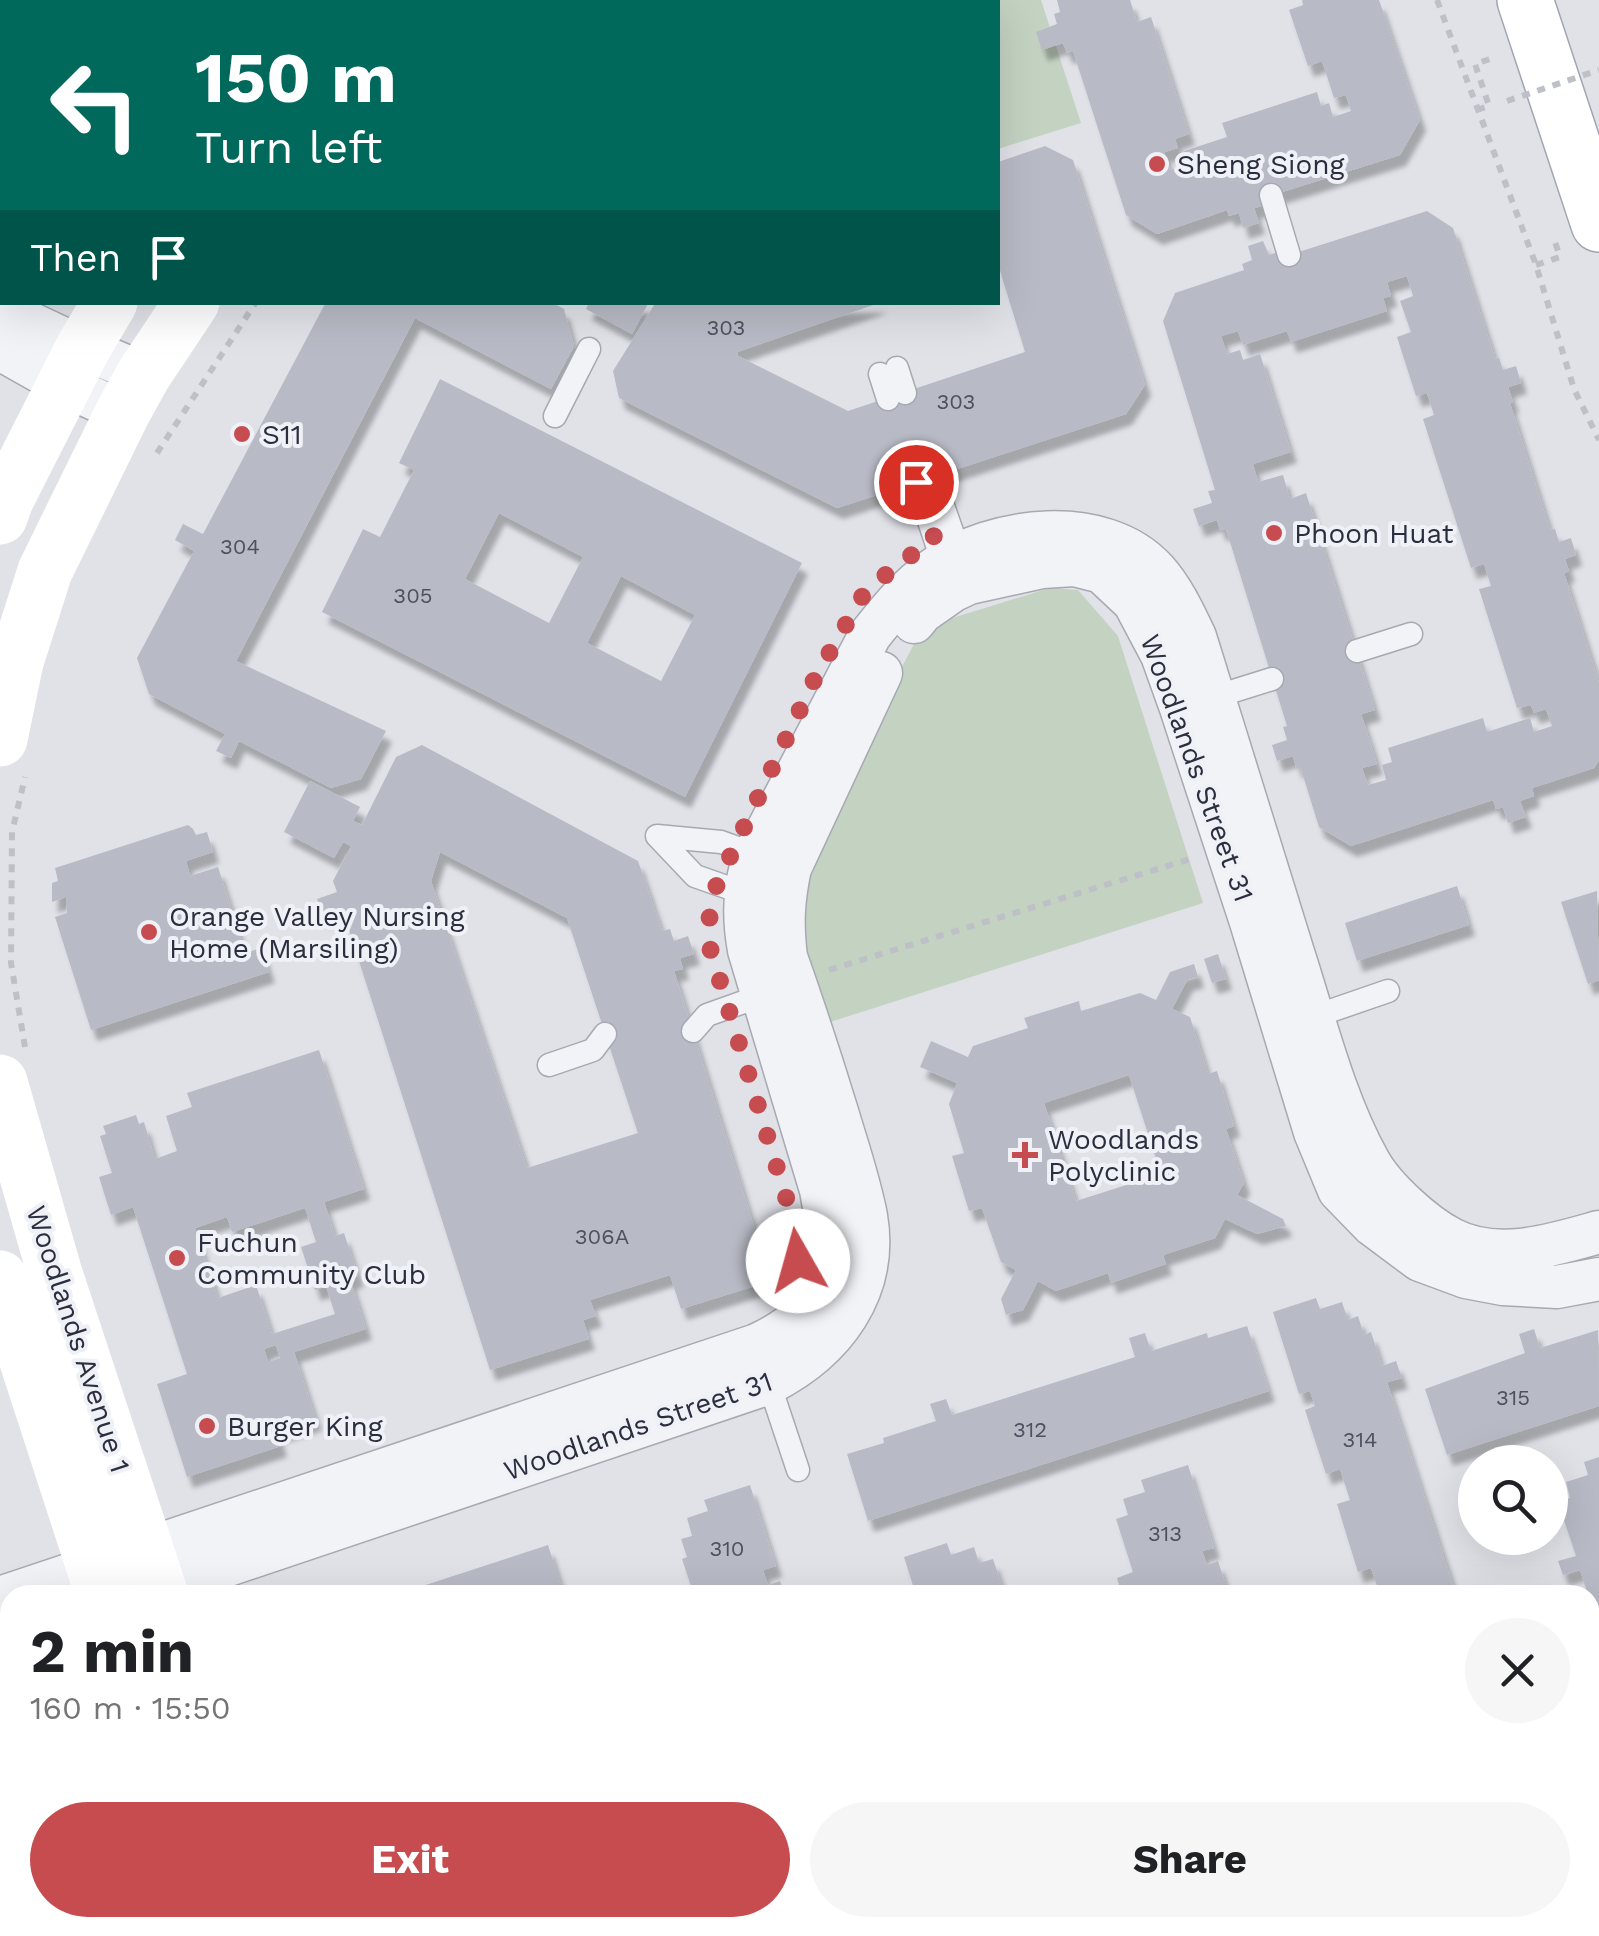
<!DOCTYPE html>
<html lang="en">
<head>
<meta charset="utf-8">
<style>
	body { margin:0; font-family:"Work Sans",sans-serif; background:#f6f6f6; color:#202124; height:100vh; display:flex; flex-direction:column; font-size:38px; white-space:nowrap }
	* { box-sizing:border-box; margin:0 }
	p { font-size:32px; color:#757577 }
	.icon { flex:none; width:55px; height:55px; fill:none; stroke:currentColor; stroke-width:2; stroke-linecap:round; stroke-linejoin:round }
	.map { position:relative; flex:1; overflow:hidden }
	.sheet { position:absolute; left:0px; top:1585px; width:1600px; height:352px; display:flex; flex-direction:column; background:#fff; border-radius:30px 30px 0 0; box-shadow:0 10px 40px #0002 }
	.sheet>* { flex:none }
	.guide { position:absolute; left:0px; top:0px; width:1000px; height:305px; box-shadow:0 10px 40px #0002; background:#00695c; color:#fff; overflow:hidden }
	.fabs { position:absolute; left:1458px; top:1445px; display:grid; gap:20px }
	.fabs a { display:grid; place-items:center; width:110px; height:110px; border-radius:50%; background:#fff; box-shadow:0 10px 40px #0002; font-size:50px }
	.pin { position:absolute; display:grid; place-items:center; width:85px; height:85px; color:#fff; margin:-42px; border:5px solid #fff; border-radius:50%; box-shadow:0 2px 10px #0007 }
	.me { position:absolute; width:110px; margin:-55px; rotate:353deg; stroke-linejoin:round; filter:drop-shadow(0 0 8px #0008) }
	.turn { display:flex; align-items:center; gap:35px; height:210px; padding:0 30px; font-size:45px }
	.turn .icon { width:130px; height:130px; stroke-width:2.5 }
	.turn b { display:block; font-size:70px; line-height:85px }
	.then { display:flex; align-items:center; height:95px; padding:0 30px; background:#0003; gap:20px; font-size:38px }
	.round { display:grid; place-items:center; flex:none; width:105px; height:105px; border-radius:52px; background:#f6f6f6 }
	.summary { display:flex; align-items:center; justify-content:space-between; height:170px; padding:0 30px }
	h1 { font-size:60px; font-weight:700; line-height:75px }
	.button { display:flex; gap:20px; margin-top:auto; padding:20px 30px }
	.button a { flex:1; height:115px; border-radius:60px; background:#c64c50; color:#fff; font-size:40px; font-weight:700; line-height:115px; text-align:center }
	.button a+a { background:#f6f6f6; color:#202124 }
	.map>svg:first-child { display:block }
	.green { fill:#c4d2c2 }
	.building { fill:#b8bbc5; fill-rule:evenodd; filter:url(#shadow) }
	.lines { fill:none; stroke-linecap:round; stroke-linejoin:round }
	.lane-casing { stroke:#a6a9b2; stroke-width:25 }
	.street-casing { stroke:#a6a9b2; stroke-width:45 }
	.primary-casing { stroke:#a0a5b3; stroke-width:58 }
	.path { stroke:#bec0c7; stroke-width:6; stroke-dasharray:8 8; stroke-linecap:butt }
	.lane { stroke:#f2f3f7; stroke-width:22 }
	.street { stroke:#f2f3f7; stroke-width:42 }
	.secondary { stroke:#fff; stroke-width:55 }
	.primary { stroke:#fff; stroke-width:55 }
	.path-bridge { stroke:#bec0c7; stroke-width:6; stroke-dasharray:8 8; stroke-linecap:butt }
	.route { stroke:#c64c50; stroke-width:18; stroke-dasharray:0 32.4 }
	.poi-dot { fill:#c64c50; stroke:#eff1f6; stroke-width:4 }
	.labels { text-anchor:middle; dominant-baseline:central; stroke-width:8; stroke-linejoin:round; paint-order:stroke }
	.number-label { font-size:22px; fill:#4e5260 }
	.poi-label { font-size:28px; fill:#2a2f3f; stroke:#eff1f6; text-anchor:start }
	.street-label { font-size:28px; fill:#2a2f3f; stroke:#eff1f6 }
</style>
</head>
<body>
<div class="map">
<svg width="1599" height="1936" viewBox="0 0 1599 1936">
	<defs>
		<filter id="shadow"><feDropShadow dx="6" dy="11" stdDeviation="2.5" flood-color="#0004"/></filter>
	</defs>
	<rect width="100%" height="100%" fill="#e0e2e8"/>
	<path class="green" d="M698 0H1041L1081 123 998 149V2H693Z
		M1050 588 1078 590 1118 636 1203 903 824 1024 795 934 799 862 923 627Z"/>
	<path class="building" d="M1057 0H1130L1137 22 1151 17 1189 134 1175 139 1178 148 1164 152 1170 170 1188 164 1184 151 1227 137 1222 123 1317 92 1321 106 1329 103 1333 117 1351 111 1346 95 1334 98 1322 61 1308 66 1289 10 1303 5 1302 0H1379L1420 120 1400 155 1266 197 1268 204 1254 208 1259 223 1243 228 1239 213 1229 216 1227 210 1157 234 1126 215 1073 51 1067 53 1063 43 1042 50 1036 32 1057 24 1054 14 1060 12Z
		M1045 146 1073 160 1145 385 1126 414 837 508 619 398 613 371 656 302H882L737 352 738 356 848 411 1025 352 998 264V162Z
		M1427 211 1453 228 1495 359 1499 358 1503 370 1516 366 1521 383 1508 387 1513 402 1510 403 1550 530 1555 529 1559 542 1571 538 1576 555 1565 559 1569 571 1564 573 1599 683V760L1594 768 1532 788 1534 796 1520 801 1526 817 1508 823 1503 807 1496 809 1493 800 1351 846 1319 827 1300 766 1296 767 1293 756 1277 761 1272 745 1287 740 1283 727 1287 726 1226 529 1220 530 1217 520 1199 526 1193 509 1212 503 1208 491 1215 490 1163 321 1175 293 1244 270 1242 264 1252 260 1248 246 1263 241 1269 255 1281 251 1283 257ZM1407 276 1413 296 1400 301 1411 332 1397 337 1416 396 1427 393 1434 415 1423 419 1471 568 1484 564 1491 586 1479 589 1517 708 1531 705 1534 713 1546 709 1552 726 1534 732 1530 718 1487 732 1483 718 1388 748 1392 762 1382 765 1386 780 1368 785 1362 768 1377 764 1361 714 1375 710 1306 493 1290 499 1283 475 1258 482 1253 464 1291 452 1260 354 1243 360 1240 350 1227 354 1221 336 1238 331 1243 345 1287 331 1291 342 1387 311 1383 298 1391 296 1387 282Z
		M326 302H551L564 309 574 346 551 389 415 318 236 661 386 731 361 779 331 788 239 741 231 758 216 751 225 734 149 694 137 658 194 551 175 540 183 524 203 534Z
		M589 302H649L632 334 586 309Z
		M440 379 802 563 685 797 322 612 363 529 380 537 414 470 399 463ZM499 513 583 557 549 623 465 579ZM621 576 695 615 661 681 587 643Z
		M422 745 638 861 662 931 670 929 674 941 688 936 694 954 680 958 683 969 674 971 771 1281 681 1309 670 1275 590 1300 596 1316 583 1320 589 1339 490 1370 343 911 323 917 317 899 337 892 333 881 351 846 343 842 334 858 284 832 310 781 360 807 353 821 362 825 396 757ZM440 852 567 918 638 1133 527 1168 431 881Z
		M188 825 193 829 196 835 207 832 213 852 186 861 190 876 218 867 245 953 261 948 269 972 91 1030 55 917 67 913 66 897 52 902V883L58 881 55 868Z
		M1457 886 1469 925 1357 961 1345 923Z
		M1597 891 1599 980 1588 984 1561 902Z
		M1218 954 1226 979 1212 983 1204 959Z
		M1194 964 1198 977 1187 980 1172 1009 1190 1017 1208 1074 1217 1071 1234 1126 1226 1129 1244 1183 1237 1195 1283 1219 1286 1226 1257 1234 1225 1219 1215 1238 1163 1255 1166 1264 1111 1283 1108 1273 1056 1291 1038 1281 1023 1310 1006 1315 1001 1299 1016 1270 1001 1262 982 1208 969 1211 952 1156 964 1153 949 1104 957 1083 920 1067 931 1041 968 1057 973 1046 1028 1028 1024 1018 1079 1001 1081 1011 1140 993 1156 1000 1170 972ZM1129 1075 1161 1174 1076 1201 1044 1103Z
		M319 1050 364 1189 324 1202 335 1236 344 1233 358 1276 350 1279 366 1329 294 1352 316 1420 277 1433 281 1446 187 1477 157 1384 187 1374 133 1207 111 1215 99 1177 112 1173 100 1136 106 1134 103 1126 136 1115 139 1124 144 1122 155 1159 177 1151 166 1116 192 1107 187 1093ZM305 1208 316 1242 301 1247 315 1290 326 1286 335 1314 272 1334 256 1285 218 1298 195 1228 227 1217 232 1232ZM276 1345 280 1358 268 1362 264 1349Z
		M1316 1298 1320 1309 1342 1302 1348 1320 1358 1316 1364 1335 1371 1332 1382 1366 1396 1361 1402 1378 1387 1382 1456 1595H1380L1371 1568 1358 1572 1337 1504 1350 1500 1340 1469 1326 1474 1305 1410 1315 1406 1310 1391 1299 1394 1273 1312Z
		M1247 1326 1269 1391 868 1521 847 1454 884 1443 883 1438 936 1421 930 1404 946 1399 952 1415 1135 1357 1129 1338 1145 1333 1151 1351 1207 1333 1208 1338Z
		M1534 1329 1540 1348 1598 1330 1599 1406 1447 1455 1425 1389 1525 1353 1519 1334Z
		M1599 1457V1611L1593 1613 1590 1595H1588L1580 1570 1563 1575 1558 1561 1576 1556 1558 1502 1570 1498 1566 1482 1588 1475 1584 1462Z
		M1188 1465 1214 1548 1202 1551 1207 1565 1218 1561 1229 1595H1141L1138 1587 1121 1592 1117 1578 1133 1572 1116 1519 1128 1515 1123 1499 1145 1492 1141 1480Z
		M750 1485 776 1566 763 1570 768 1585 780 1581 785 1595H694L682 1559 687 1557 681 1539 692 1536 687 1518 708 1511 704 1500Z
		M947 1543 951 1555 974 1547 979 1563 993 1559 1005 1595H916L904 1557Z
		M548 1545 564 1595H398V1594Z
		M10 1719V1840L0 1843V1722Z
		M10 1855V1928H113L116 1936H5L0 1922V1859Z
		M369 1928H474L477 1936H361L359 1931Z
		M610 1928H698L701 1936H613Z
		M845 1928H883L859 1936H847Z
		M1027 1928H1111L1113 1936H1030Z"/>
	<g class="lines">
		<g class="lane-casing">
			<path id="lane" d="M1271 195 1289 255
				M897 368 905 393
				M880 374 888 399
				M555 416 589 349
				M933 477 963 563
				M916 482 945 569
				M1357 651 1411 634
				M1208 699 1272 679
				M657 836 695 876 752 896
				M657 836 721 842 760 856
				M1304 1020 1388 991
				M693 1031 707 1015 769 993
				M549 1065 593 1050 605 1034
				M767 1377 798 1470"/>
		</g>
		<g class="street-casing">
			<path id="street" d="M0 309 83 348 144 374
				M0 349 64 385 123 412
				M914 622 922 612 952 591 969 583 1042 567 1074 565 1102 572 1134 602 1162 655 1181 708 1251 922 1315 1132 1339 1190 1373 1225 1420 1260 1466 1277 1503 1284 1557 1287 1599 1279
				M139 1595 769 1383C834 1350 879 1291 866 1216 859 1180 847 1146 837 1112 821 1060 804 1008 786 957 782 924 783 901 790 868L881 673
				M0 1598 757 1345C834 1309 835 1265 821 1190L749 950C743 917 743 886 755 854L870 635C889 611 908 587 934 569 992 527 1103 513 1156 571 1173 590 1184 614 1195 637 1228 743 1261 849 1294 956 1316 1024 1334 1099 1369 1162 1384 1189 1424 1225 1451 1239 1497 1263 1553 1245 1599 1232
				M0 1640 10 1637"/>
		</g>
		<g class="primary-casing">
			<path id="primary" d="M1525 0 1599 224"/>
		</g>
		<path class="path" d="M1437 0 1536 265 1574 389 1599 440
			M640 2 645 0
			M1477 110 1489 106 1475 64 1493 58 1494 61
			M1536 265 1560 257 1554 239
			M157 453 256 302
			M829 970 1190 859
			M25 1047 11 963 12 832 25 777
			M732 1928 735 1936"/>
		<use href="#lane" class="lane"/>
		<use href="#street" class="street"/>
		<path class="secondary" d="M412 2 416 0
			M561 2 566 0
			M0 517 6 500 83 348 110 302
			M0 739 16 662 45 571 123 412 144 374 192 302
			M0 1082 55 1274 161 1595
			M0 1278 103 1595
			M211 1928 214 1936
			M271 1928 274 1936"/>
		<use href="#primary" class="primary"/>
		<path class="path-bridge" d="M1507 101 1599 70"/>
	</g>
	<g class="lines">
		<path class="route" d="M798 1261 796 1230 710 948C707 925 710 907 717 884L816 676 866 590 918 550 935 540 916 482"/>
	</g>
	<g class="poi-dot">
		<circle cx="1157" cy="164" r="10"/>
		<circle cx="242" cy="434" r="10"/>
		<circle cx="1274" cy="533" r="10"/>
		<circle cx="149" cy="932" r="10"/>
		<path d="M1020 1140h10v10h10v10h-10v10h-10v-10h-10v-10h10z"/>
		<circle cx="177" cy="1258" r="10"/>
		<circle cx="207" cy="1426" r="10"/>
	</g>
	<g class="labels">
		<g class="number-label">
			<text x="726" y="327">303</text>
			<text x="956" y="401">303</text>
			<text x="240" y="546">304</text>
			<text x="413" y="595">305</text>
			<text x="602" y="1236">306A</text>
			<text x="1513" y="1397">315</text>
			<text x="1030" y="1429">312</text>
			<text x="1360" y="1439">314</text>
			<text x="1165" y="1533">313</text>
			<text x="727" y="1548">310</text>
		</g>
		<g class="poi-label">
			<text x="1177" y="164">Sheng Siong</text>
			<text x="262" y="434">S11</text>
			<text x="1294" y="533">Phoon Huat</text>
			<text x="169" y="916">Orange Valley Nursing<tspan x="169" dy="32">Home (Marsiling)</tspan></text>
			<text x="1048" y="1139">Woodlands<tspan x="1048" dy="32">Polyclinic</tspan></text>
			<text x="197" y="1242">Fuchun<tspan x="197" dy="32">Community Club</tspan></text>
			<text x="227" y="1426">Burger King</text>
		</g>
		<g class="street-label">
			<text transform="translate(1197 768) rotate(70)">Woodlands Street 31</text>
			<text transform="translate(78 1339) rotate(72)">Woodlands Avenue 1</text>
			<text transform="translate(638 1426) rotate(-19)">Woodlands Street 31</text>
		</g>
	</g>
</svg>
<div class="fabs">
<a><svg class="icon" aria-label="search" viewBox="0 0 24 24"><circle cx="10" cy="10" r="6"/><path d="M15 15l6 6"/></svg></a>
</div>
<div class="pin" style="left:916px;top:482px;background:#d93025"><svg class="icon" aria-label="arrive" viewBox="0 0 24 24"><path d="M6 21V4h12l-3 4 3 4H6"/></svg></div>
<svg class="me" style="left:798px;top:1261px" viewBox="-20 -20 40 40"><circle r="19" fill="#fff"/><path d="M0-13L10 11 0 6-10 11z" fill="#c64c50"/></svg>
<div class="guide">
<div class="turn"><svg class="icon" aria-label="left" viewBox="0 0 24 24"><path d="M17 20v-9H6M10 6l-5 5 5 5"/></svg><div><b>150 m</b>Turn left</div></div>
<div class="then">Then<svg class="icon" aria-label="arrive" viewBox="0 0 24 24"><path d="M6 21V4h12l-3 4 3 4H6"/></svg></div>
</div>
<section class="sheet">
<div class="summary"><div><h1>2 min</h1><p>160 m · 15:50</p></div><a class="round"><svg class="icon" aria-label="close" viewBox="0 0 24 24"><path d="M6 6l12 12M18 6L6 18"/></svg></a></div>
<div class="button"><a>Exit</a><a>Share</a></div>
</section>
</div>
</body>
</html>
